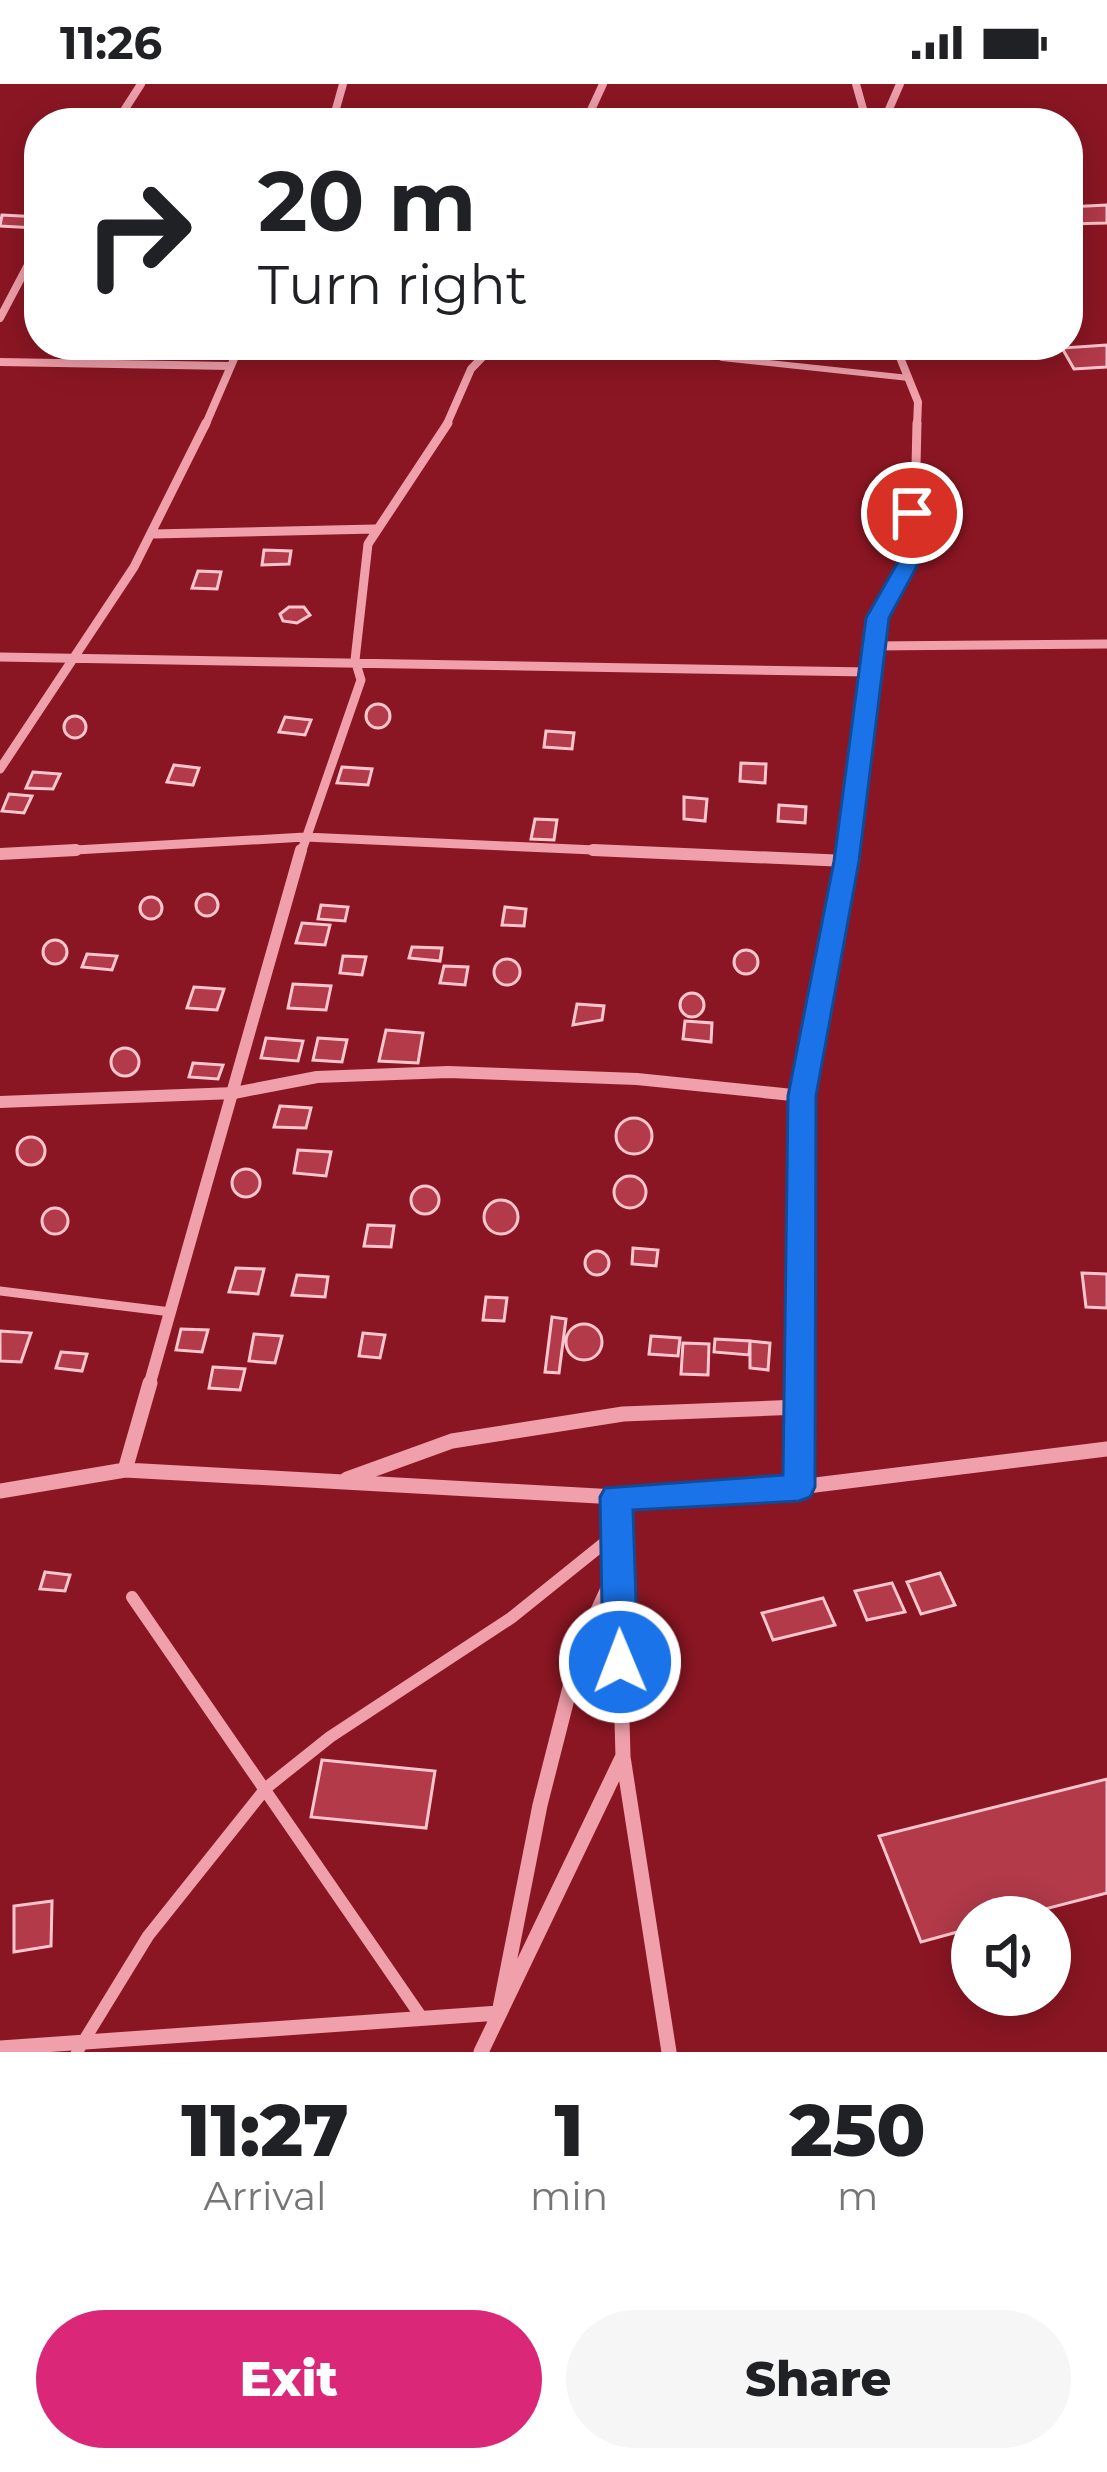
<!DOCTYPE html>
<html lang="en">
<head>
<meta charset="utf-8">
<style>
	body { margin:0; font-family:Montserrat,sans-serif; background:#f6f6f6; color:#202124; height:100vh; display:flex; flex-direction:column; font-size:45px; white-space:nowrap }
	* { box-sizing:border-box; margin:0 }
	p { font-size:39px; color:#757577 }
	.icon { flex:none; width:66px; height:66px; fill:none; stroke:currentColor; stroke-width:2; stroke-linecap:round; stroke-linejoin:round }
	.map { position:relative; height:1968px; overflow:hidden }
	.drawer { display:flex; flex-direction:column; background:#fff; flex:1 }
	.drawer>* { flex:none }
	.hud { position:absolute; left:24px; top:24px; width:1059px; height:252px; border-radius:48px; box-shadow:0 6px 30px #0003; background:#fff; color:#202124; overflow:hidden }
	.tools { position:absolute; left:951px; top:1812px; display:grid; gap:24px }
	.tools a { display:grid; place-items:center; width:120px; height:120px; border-radius:50%; background:#fff; box-shadow:0 6px 30px #0003; font-size:60px }
	.pin { position:absolute; display:grid; place-items:center; width:102px; height:102px; color:#fff; margin:-51px; border:6px solid #fff; border-radius:50%; box-shadow:0 3px 12px #0007 }
	.me { position:absolute; width:132px; margin:-66px; rotate:359deg; stroke-linejoin:round; filter:drop-shadow(0 0 9px #0008) }
	.turn { display:flex; align-items:center; gap:42px; height:252px; padding:0 36px; font-size:54px }
	.turn .icon { width:156px; height:156px; stroke-width:2.5 }
	.turn b { display:block; font-size:84px; line-height:102px }
	.eta { display:flex; justify-content:space-evenly; align-items:center; height:204px; text-align:center }
	.eta b { font-size:72px; font-weight:800; line-height:84px }
	.cta { display:flex; gap:24px; margin-top:auto; padding:24px 36px }
	.cta a { flex:1; height:138px; border-radius:72px; background:#db2777; color:#fff; font-size:48px; font-weight:800; line-height:138px; text-align:center }
	.cta a+a { background:#f6f6f6; color:#202124 }
	.status { display:flex; justify-content:space-between; align-items:center; height:84px; padding:0 60px; background:#fff; direction:ltr }
	.status svg { height:33px; fill:currentColor }
	.map>svg:first-child { display:block }
	.building { fill:#b23a49; stroke:#fbc6cd; stroke-width:3 }
	.lines { fill:none; stroke-linecap:round; stroke-linejoin:round }
	.lane-far2 { stroke:#efa0aa; stroke-width:6 }
	.lane-far1 { stroke:#efa0aa; stroke-width:9 }
	.lane { stroke:#efa0aa; stroke-width:12 }
	.street-far3 { stroke:#efa0aa; stroke-width:8 }
	.street-far2 { stroke:#efa0aa; stroke-width:9 }
	.street-far1 { stroke:#efa0aa; stroke-width:12 }
	.street { stroke:#efa0aa; stroke-width:15 }
	.route { fill:#1a73e8; stroke:#114b97; stroke-width:3 }
</style>
</head>
<body>
<div class="status"><b>11:26</b><svg viewBox="0 0 49 12"><path d="M0 12V9h3v3zM5 12V6h3v6zM10 12V3h3v9zM15 12V0h3v12zM26 1h20v11H26zM47 4h2v5h-2z"/></svg></div>
<div class="map">
<svg width="1107" height="1968" viewBox="0 0 1107 1968">
	<rect width="100%" height="100%" fill="#8b1623"/>
	<path class="building" d="M1107 121V139L1068 140V123Z
		M2 131 39 133V137L35 144 0 142Z
		M1107 261V283L1074 285 1062 264Z
		M264 466 291 467 289 480 262 481Z
		M198 487 221 488 217 505 192 504Z
		M289 523H304L310 531 297 539 283 537 280 530Z
		M366 632a12 12 0 1 1 24 0a12 12 0 1 1-24 0Z
		M64 643a11 11 0 1 1 22 0a11 11 0 1 1-22 0Z
		M285 633 311 636 305 651 279 648Z
		M546 647 574 649 572 665 544 663Z
		M741 679 766 680 765 699 740 697Z
		M174 681 199 684 193 701 167 698Z
		M342 683 372 685 368 701 337 699Z
		M33 688 60 690 53 705 26 704Z
		M9 710 32 712 24 729 2 727Z
		M684 713 707 715 705 737 684 735Z
		M779 721 806 723 805 739 778 737Z
		M535 735 557 736 554 756 531 755Z
		M196 821a11 11 0 1 1 22 0a11 11 0 1 1-22 0Z
		M140 824a11 11 0 1 1 22 0a11 11 0 1 1-22 0Z
		M321 821 348 823 345 837 318 835Z
		M505 823 526 825 524 842 502 841Z
		M302 839 330 841 325 861 296 859Z
		M43 868a12 12 0 1 1 24 0a12 12 0 1 1-24 0Z
		M412 863 442 864 440 877 409 874Z
		M734 878a12 12 0 1 1 24 0a12 12 0 1 1-24 0Z
		M87 870 117 872 112 886 82 883Z
		M343 872 366 873 362 891 340 889Z
		M494 888a13 13 0 1 1 26 0a13 13 0 1 1-26 0Z
		M444 882 468 883 465 901 440 899Z
		M293 900 331 902 326 926 288 924Z
		M194 903 224 905 217 926 187 924Z
		M680 921a12 12 0 1 1 24 0a12 12 0 1 1-24 0Z
		M577 920 604 922 602 936 573 941Z
		M685 937 712 939 711 958 683 955Z
		M386 946 423 949 418 979 379 977Z
		M266 954 303 957 298 977 261 974Z
		M318 954 347 956 342 978 313 976Z
		M111 978a14 14 0 1 1 28 0a14 14 0 1 1-28 0Z
		M193 979 223 981 218 995 189 993Z
		M280 1022 311 1024 306 1044 274 1043Z
		M616 1052a18 18 0 1 1 36 0a18 18 0 1 1-36 0Z
		M17 1067a14 14 0 1 1 28 0a14 14 0 1 1-28 0Z
		M298 1066 331 1068 326 1092 294 1089Z
		M232 1099a14 14 0 1 1 28 0a14 14 0 1 1-28 0Z
		M614 1108a16 16 0 1 1 32 0a16 16 0 1 1-32 0Z
		M411 1116a14 14 0 1 1 28 0a14 14 0 1 1-28 0Z
		M484 1133a17 17 0 1 1 34 0a17 17 0 1 1-34 0Z
		M42 1137a13 13 0 1 1 26 0a13 13 0 1 1-26 0Z
		M368 1141 394 1142 391 1163 364 1162Z
		M633 1164 658 1166 656 1182 632 1180Z
		M585 1179a12 12 0 1 1 24 0a12 12 0 1 1-24 0Z
		M236 1184 264 1185 258 1210 229 1208Z
		M1082 1189 1107 1190V1224L1086 1223Z
		M297 1191 328 1193 325 1213 292 1211Z
		M486 1213 507 1214 504 1237 483 1236Z
		M552 1233 566 1235 559 1289 545 1288Z
		M566 1258a18 18 0 1 1 36 0a18 18 0 1 1-36 0Z
		M181 1245 208 1246 202 1268 176 1266Z
		M0 1247 31 1249 21 1278 0 1277Z
		M363 1249 385 1251 380 1274 359 1272Z
		M254 1250 282 1252 275 1279 249 1277Z
		M651 1252 680 1254 678 1272 649 1270Z
		M715 1255 750 1257 749 1271 714 1268Z
		M750 1257 770 1259 768 1286 750 1284Z
		M683 1259 709 1260 708 1291 681 1290Z
		M61 1268 87 1270 82 1287 56 1284Z
		M213 1283 245 1285 240 1306 209 1304Z
		M45 1488 70 1491 65 1507 40 1505Z
		M940 1489 955 1521 921 1530 907 1498Z
		M892 1499 905 1528 867 1536 855 1507Z
		M823 1514 835 1541 773 1556 762 1529Z
		M322 1676 435 1687 426 1744 311 1733Z
		M1107 1695V1809L1014 1833H972V1844L921 1858 879 1752Z
		M52 1817 51 1862 14 1868V1822Z"/>
	<g class="lines">
		<path class="lane-far2" d="M722 274 909 294"/>
		<path class="lane-far1" d="M0 1207 171 1228"/>
		<path class="lane" d="M132 1513 422 1934
			M77 1968 148 1852 266 1704 330 1653 511 1534 618 1448"/>
		<path class="street-far3" d="M856 0 867 39
			M116 39 141 0
			M332 39 343 0
			M585 39 603 0
			M883 39 900 0
			M0 234 39 160
			M444 261 487 267
			M895 261 918 318 917 342
			M0 278 230 282
			M205 342 240 261
			M446 342 471 285 494 261"/>
		<path class="street-far2" d="M153 450 375 445
			M873 562 1107 560
			M0 573 868 588
			M0 685 134 483 206 339
			M22 769 305 753 661 769
			M301 769 361 596 355 576 368 460 448 339
			M848 769 877 534 914 469 917 339"/>
		<path class="street-far1" d="M593 766 847 777
			M0 770 76 766
			M0 1018 234 1009 317 993 448 988 637 995 802 1012
			M149 1302 301 766
			M800 1302 802 1012 848 766"/>
		<path class="street" d="M125 1386 150 1299
			M347 1395 452 1357 623 1330 799 1323
			M799 1403 800 1299
			M0 1407 125 1386 616 1413 799 1403 1107 1365
			M616 1413 623 1673 669 1968
			M0 1964 499 1929 540 1721 579 1568 618 1483
			M481 1968 622 1674"/>
	</g>
	<path class="route" d="M912 422 923 429 924 469 889 534 859 777 816 1012 815 1403 810 1413 799 1417 633 1426 638 1578 633 1589 620 1593 608 1589 603 1578 600 1413 605 1404 783 1391 788 1012 834 777 866 534 903 469 902 429Z"/>
</svg>
<div class="tools">
<a><svg class="icon" aria-label="sound" viewBox="0 0 24 24"><path d="M4 9h4l5-4v14l-5-4H4zM17 9q2 3 0 6"/></svg></a>
</div>
<div class="pin" style="left:912px;top:429px;background:#d93025"><svg class="icon" aria-label="arrive" viewBox="0 0 24 24"><path d="M6 21V4h12l-3 4 3 4H6"/></svg></div>
<svg class="me" style="left:620px;top:1578px" viewBox="-20 -20 40 40"><circle r="17" fill="#1a73e8" stroke="#fff" stroke-width="3"/><path d="M0-11L8 9 0 5-8 9z" fill="#fff"/></svg>
<div class="hud">
<div class="turn"><svg class="icon" aria-label="right" viewBox="0 0 24 24"><path d="M7 20v-9h11M14 6l5 5-5 5"/></svg><div><b>20 m</b>Turn right</div></div>
</div>
</div>
<section class="drawer">
<div class="eta">
<div><b>11:27</b><p>Arrival</p></div>
<div><b>1</b><p>min</p></div>
<div><b>250</b><p>m</p></div>
</div>
<div class="cta"><a>Exit</a><a>Share</a></div>
</section>
</body>
</html>
